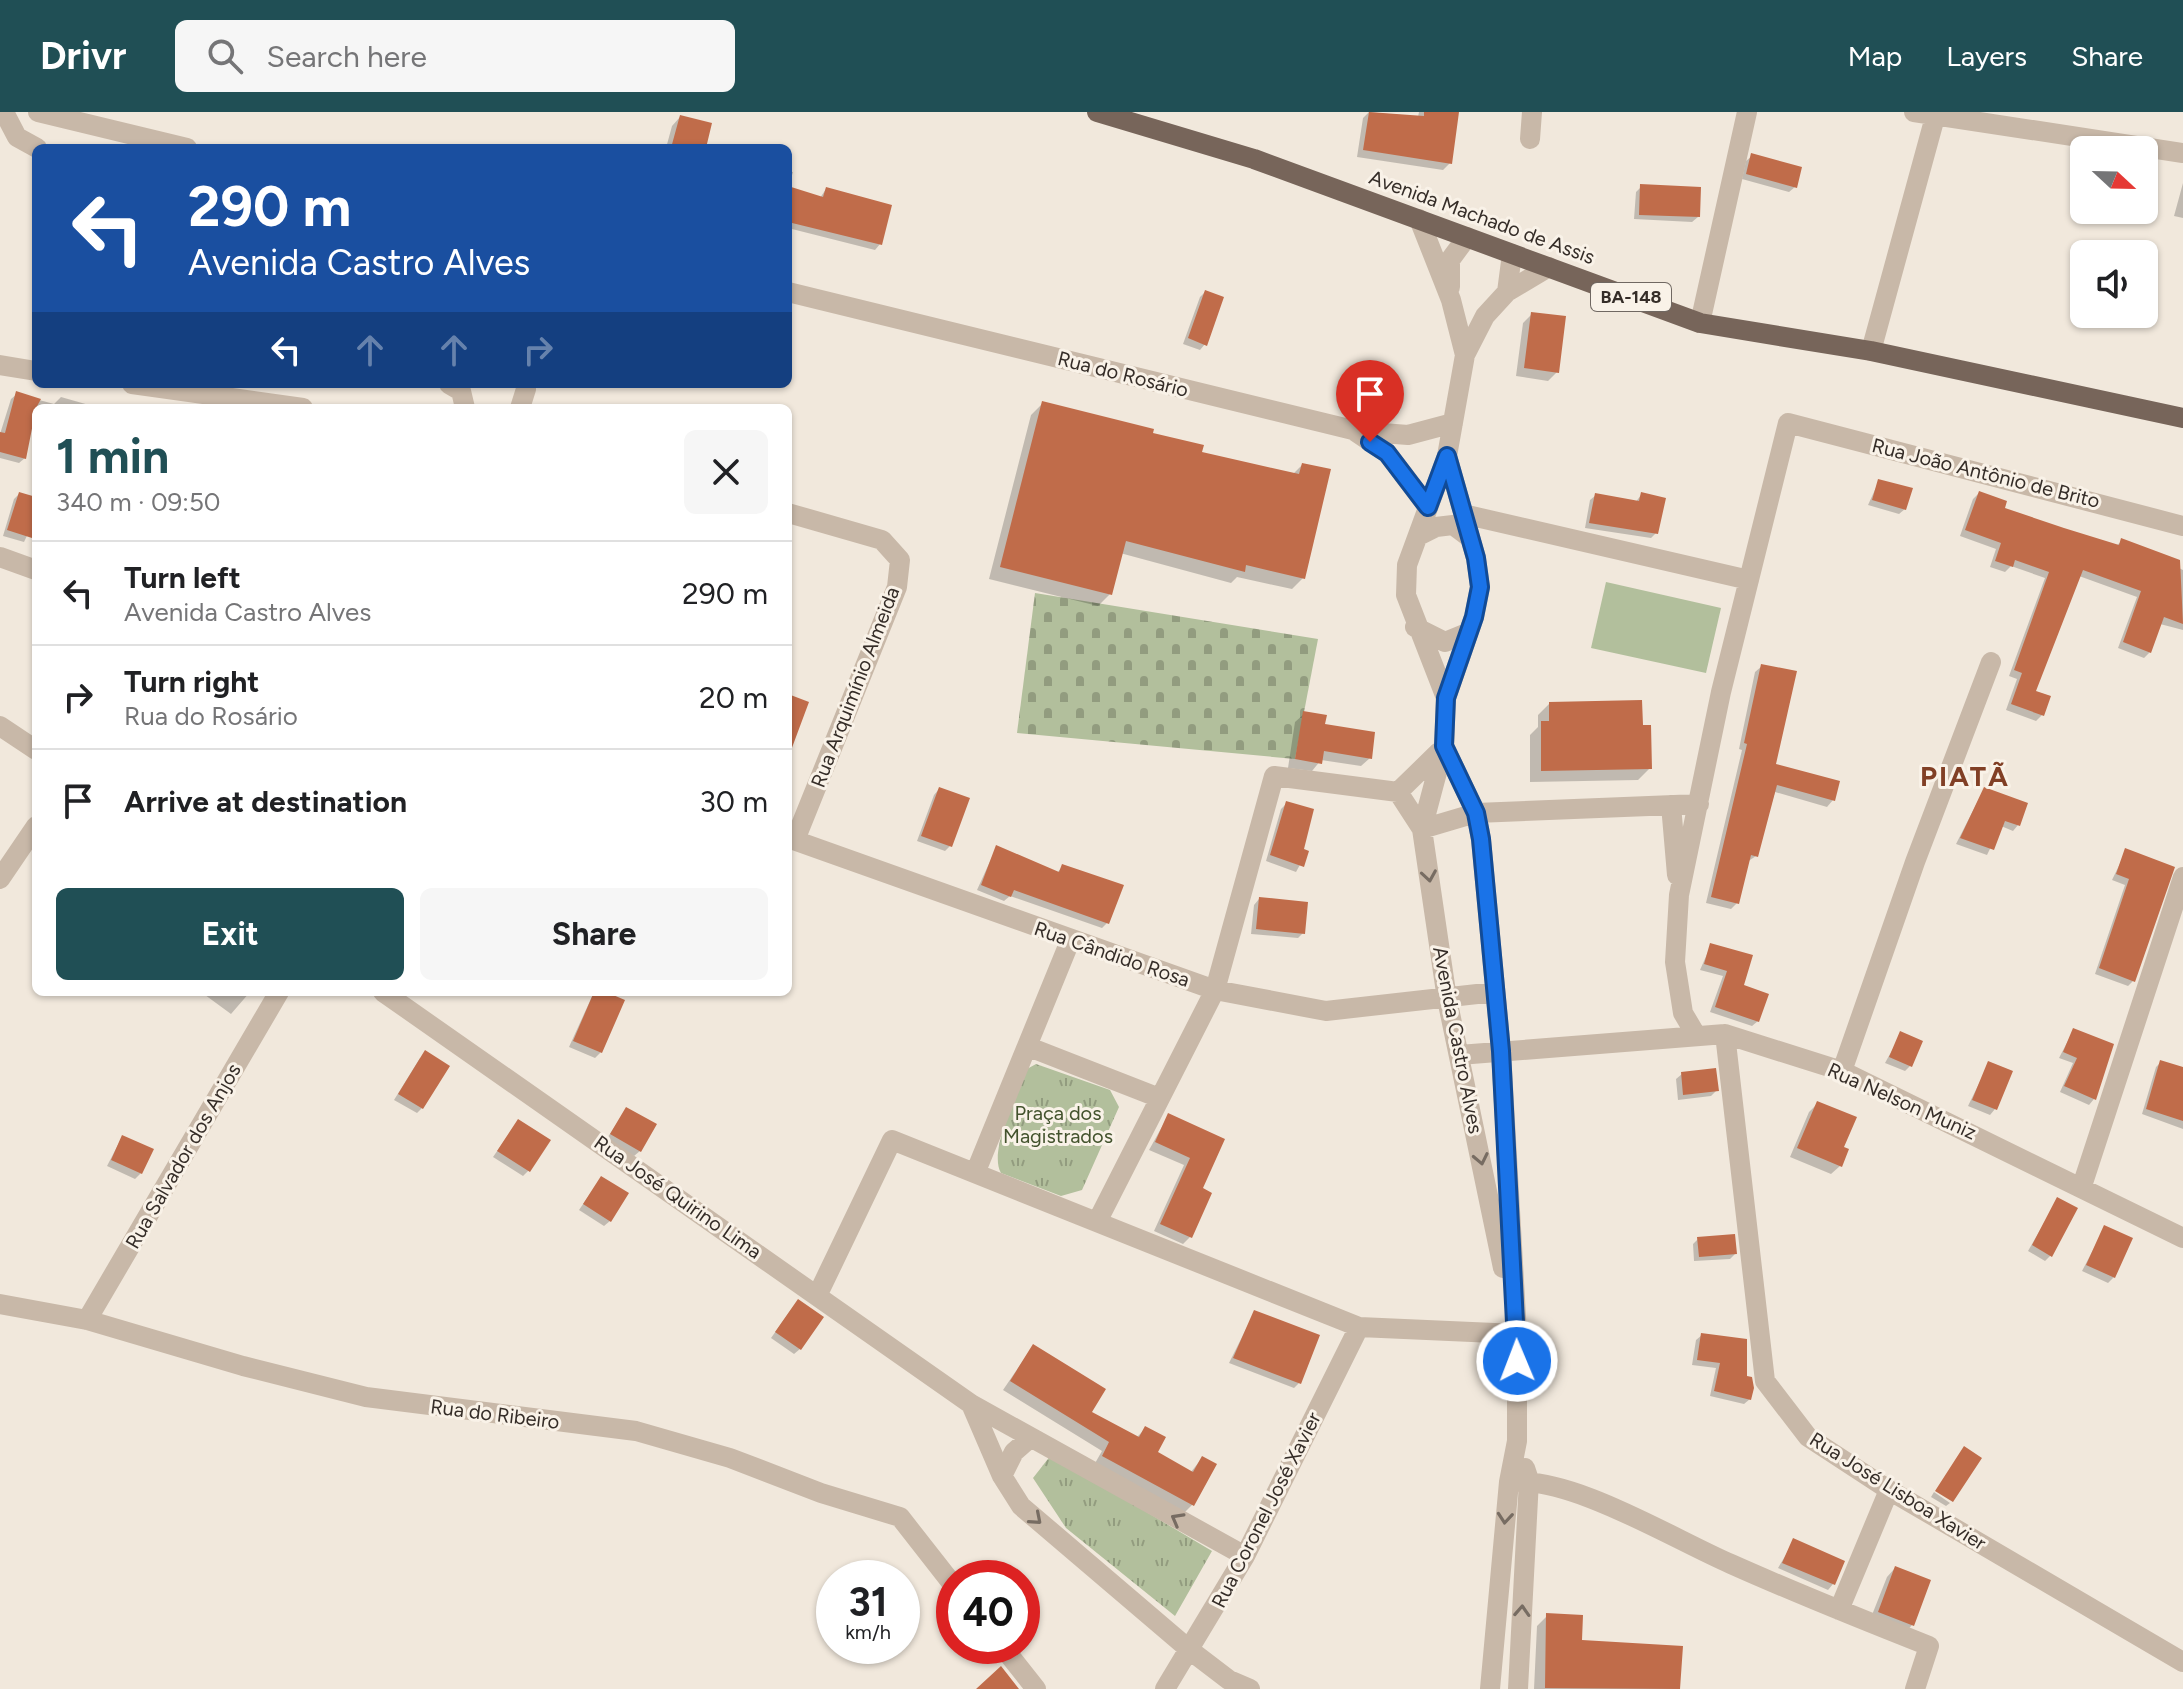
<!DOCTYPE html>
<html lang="en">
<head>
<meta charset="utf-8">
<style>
	body { margin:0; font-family:Figtree,sans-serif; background:#f6f6f6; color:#202124; height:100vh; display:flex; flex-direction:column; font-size:30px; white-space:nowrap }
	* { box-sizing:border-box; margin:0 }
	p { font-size:26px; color:#757577 }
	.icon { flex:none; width:44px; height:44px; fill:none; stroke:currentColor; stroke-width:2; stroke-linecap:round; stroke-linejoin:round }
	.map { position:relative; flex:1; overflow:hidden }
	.sheet { position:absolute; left:32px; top:292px; width:760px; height:592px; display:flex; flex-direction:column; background:#fff; border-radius:12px; box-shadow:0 2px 6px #0004 }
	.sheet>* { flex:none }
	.banner { position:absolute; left:32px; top:32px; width:760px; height:244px; border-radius:12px; box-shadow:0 2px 6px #0004; background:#1a4fa0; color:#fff; overflow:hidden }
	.needle { width:52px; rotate:112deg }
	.fabs { position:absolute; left:2070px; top:24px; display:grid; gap:16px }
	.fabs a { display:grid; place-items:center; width:88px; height:88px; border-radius:12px; background:#fff; box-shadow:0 2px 6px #0004; font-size:40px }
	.speed { position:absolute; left:816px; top:1448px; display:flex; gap:16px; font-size:40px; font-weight:700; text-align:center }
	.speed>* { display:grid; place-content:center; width:104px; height:104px; border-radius:50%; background:#fff; box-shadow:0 2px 6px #0004; line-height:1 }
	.speed small { font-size:20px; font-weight:400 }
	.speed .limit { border:12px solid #d22; background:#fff; color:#111 }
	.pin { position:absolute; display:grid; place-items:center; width:68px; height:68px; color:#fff; margin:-82px -34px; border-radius:50% 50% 50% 0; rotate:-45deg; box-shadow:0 0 8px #0007 }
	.pin .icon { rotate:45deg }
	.me { position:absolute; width:88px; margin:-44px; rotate:359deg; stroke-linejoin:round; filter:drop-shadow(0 0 6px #0008) }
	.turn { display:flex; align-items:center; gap:28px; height:168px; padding:0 24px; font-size:36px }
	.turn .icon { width:104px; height:104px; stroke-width:2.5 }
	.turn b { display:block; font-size:56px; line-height:68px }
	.lanes { display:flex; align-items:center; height:76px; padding:0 24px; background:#0003; justify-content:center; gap:40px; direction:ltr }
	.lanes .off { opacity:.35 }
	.round { display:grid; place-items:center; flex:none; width:84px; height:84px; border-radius:12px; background:#f6f6f6 }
	.summary { display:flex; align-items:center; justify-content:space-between; height:136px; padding:0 24px }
	h1 { font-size:48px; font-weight:700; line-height:60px; color:#204f55 }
	.action { display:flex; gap:16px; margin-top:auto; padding:16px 24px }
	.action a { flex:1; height:92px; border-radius:12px; background:#204f55; color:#fff; font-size:32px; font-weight:700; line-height:92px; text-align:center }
	.action a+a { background:#f6f6f6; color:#202124 }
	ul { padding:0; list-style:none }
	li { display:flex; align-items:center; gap:24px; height:104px; padding:0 24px; border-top:2px solid #e0e0e0 }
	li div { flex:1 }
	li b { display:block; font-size:30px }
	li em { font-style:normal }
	header { display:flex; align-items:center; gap:48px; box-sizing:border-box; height:112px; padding:0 40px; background:#204f55; color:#fff }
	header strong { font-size:38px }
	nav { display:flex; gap:44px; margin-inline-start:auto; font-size:28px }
	.search { width:560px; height:72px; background:#f6f6f6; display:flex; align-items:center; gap:20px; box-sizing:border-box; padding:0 28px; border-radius:12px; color:#757577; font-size:30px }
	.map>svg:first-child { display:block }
	.grass { fill:#b2bf9c }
	.cemetery { fill:url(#cemetery-stones) }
	.park { fill:url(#park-tufts) }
	.shadow { fill:#0003 }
	.building { fill:#c06c4a }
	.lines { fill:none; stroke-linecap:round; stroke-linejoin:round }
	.minor { stroke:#c8b8a8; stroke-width:20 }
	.major { stroke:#77655a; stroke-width:20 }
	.oneway { stroke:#776c62 }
	.route-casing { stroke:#114b97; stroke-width:20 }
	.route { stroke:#1a73e8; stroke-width:14 }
	.labels { text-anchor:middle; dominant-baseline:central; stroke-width:6; stroke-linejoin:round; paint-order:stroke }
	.shield { fill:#f9f2e8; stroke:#706862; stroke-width:2 }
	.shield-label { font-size:18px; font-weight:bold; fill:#352d28 }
	.street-label { font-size:20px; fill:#352d28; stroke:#f9f2e8 }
	.park-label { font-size:20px; fill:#43532d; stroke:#f9f2e8 }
	.district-label { font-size:28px; font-weight:bold; letter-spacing:2px; fill:#813f25; stroke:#f9f2e8 }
</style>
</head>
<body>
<header>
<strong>Drivr</strong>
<div class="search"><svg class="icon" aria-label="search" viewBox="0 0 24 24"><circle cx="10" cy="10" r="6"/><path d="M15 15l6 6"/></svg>Search here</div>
<nav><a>Map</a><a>Layers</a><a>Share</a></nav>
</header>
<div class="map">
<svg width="2183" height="1577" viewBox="0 0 2183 1577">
	<defs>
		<pattern id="cemetery-stones" width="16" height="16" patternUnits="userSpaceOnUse" patternTransform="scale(2)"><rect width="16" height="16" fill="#b2bf9c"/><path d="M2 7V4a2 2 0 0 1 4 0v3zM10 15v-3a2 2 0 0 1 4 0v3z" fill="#929c7f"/></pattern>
		<pattern id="park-tufts" width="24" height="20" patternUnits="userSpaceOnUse" patternTransform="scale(2)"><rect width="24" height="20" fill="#b2bf9c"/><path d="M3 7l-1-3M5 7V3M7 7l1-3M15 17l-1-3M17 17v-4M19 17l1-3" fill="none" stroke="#929c7f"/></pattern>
	</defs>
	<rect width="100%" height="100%" fill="#f1e8dc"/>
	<path class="grass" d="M1606 470 1721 496 1706 561 1591 536Z"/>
	<path class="cemetery" d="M1035 481 1318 527 1295 647 1017 621Z"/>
	<path class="park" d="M1036 952 1110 978 1119 995 1082 1078 1061 1084 1001 1061C988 1039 1018 982 1027 957Z
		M1051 1343 1212 1439 1175 1504 1066 1416 1033 1366Z"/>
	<path class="shadow" d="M1369 0 1418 5 1419 0H1457L1450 51 1443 58 1357 45 1363 6Z
		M680 5 703 36H666L672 14Z
		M1752 44 1795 75 1789 80 1742 67 1746 49Z
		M788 59 793 60 788 76 820 86 826 77 880 132 875 138 788 116Z
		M2183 71V106L2174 104Z
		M1641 75 1698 105 1692 110 1634 107 1636 80Z
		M1205 180V232L1200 238 1183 232 1200 185Z
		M1532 202 1557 260 1548 269 1516 264 1523 211Z
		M17 282 54 292 61 285 89 293 88 296H36L25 346 19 351 0 346V322L11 287Z
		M1043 291 1200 341 1293 362 1302 353 1303 466 1292 477 1237 465 1231 471 1120 441 1110 482 1098 494 989 467 1031 303Z
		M1879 369 1905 397 1899 402 1868 393Z
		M1979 381 2002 397 2116 434 2122 429 2183 458V518L2160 512 2150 540 2144 546 2118 536 2137 485 2079 464 2033 580 2042 603 2036 609 2006 598 2017 567 2009 564 2045 466 2011 454 2005 460 1990 455 1996 437 1960 424 1973 387Z
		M19 382 36 387V405L24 430 3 424 14 387Z
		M1596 383 1635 391 1641 383 1656 421 1651 426 1585 416 1590 388Z
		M1762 554 1774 653 1833 688 1827 695 1775 680 1756 744 1747 750 1738 790 1731 797 1706 791 1742 638 1739 637 1755 560Z
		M1549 592 1641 615 1650 656 1638 668 1530 670V623L1538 615V603Z
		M1304 602 1323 614 1370 646 1361 654 1321 648 1312 659 1288 656 1295 610Z
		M939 677 950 734 945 739 917 729 934 683Z
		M1984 677 2018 713 2013 719 2001 714 1987 743 1956 732Z
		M1286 692 1301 738 1307 740 1296 760 1266 749 1281 697Z
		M996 736 1057 761 1062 755 1107 811 1102 816 1010 784 1004 789 977 778Z
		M2126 739 2172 756 2133 869 2128 874 2095 862 2125 773 2112 768Z
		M1259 787 1303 821 1298 826 1251 822 1254 793Z
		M1711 833 1742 874 1758 909 1752 914 1710 900 1723 864 1700 858Z
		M201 880H250L231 902Z
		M594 880H601V940L595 946 569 935Z
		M2073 919 2111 933 2094 987 2089 993 2060 980 2073 951 2059 946Z
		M1901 922 1910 954 1905 959 1885 951Z
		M420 946 422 996 417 1001 394 988Z
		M2161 950 2183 957V1017L2142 1002 2156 955Z
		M1989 951 1995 997 1990 1003 1968 994Z
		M1682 962 1716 979 1711 984 1678 988 1676 967Z
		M1818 991 1841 1036 1840 1054 1831 1062 1790 1045 1809 1000Z
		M626 997 640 1039 634 1044 606 1028Z
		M1168 1004 1222 1028 1200 1077 1190 1125 1183 1132 1154 1119 1184 1053 1149 1038Z
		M518 1009 529 1058 523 1064 493 1045Z
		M122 1025 141 1061 135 1067 107 1054Z
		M601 1066 610 1109 604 1114 579 1098Z
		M2058 1087 2051 1143 2045 1149 2028 1139Z
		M2105 1115 2114 1165 2108 1171 2082 1159Z
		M1698 1127 1735 1142 1730 1147 1694 1149 1693 1132Z
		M793 1195 800 1237 794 1242 771 1226Z
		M1254 1201 1299 1271 1294 1276 1229 1251Z
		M1702 1223 1745 1266 1750 1287 1744 1292 1710 1284 1716 1256 1692 1253 1696 1228Z
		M1033 1234 1090 1300 1136 1326 1146 1316 1155 1341 1191 1360 1202 1346 1192 1393 1184 1401 1094 1353 1102 1339 1003 1278Z
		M1934 1380 1950 1391 1946 1394 1931 1385Z
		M1794 1429 1833 1472 1828 1478 1778 1456Z
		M1895 1456 1912 1513 1904 1522 1870 1508 1887 1465Z
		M1547 1504 1580 1530 1681 1536 1678 1577H1534L1537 1514Z"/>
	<path class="building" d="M1369 0 1424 4V0H1459L1452 52 1363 38Z
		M680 3 712 11 706 36H671Z
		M1751 41 1802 55 1797 76 1746 62Z
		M1640 72 1701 75 1700 105 1639 103Z
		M788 74 823 85 826 75 892 93 882 133 788 110Z
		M1205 178 1224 185 1207 234 1188 226Z
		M1531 200 1566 204 1559 261 1524 256Z
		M16 279 41 287 36 296 26 347 0 340V320L5 321Z
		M1042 289 1154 317 1153 321 1204 333 1202 340 1299 362 1302 351 1331 357 1305 467 1246 453 1245 460 1126 429 1112 483 1000 455Z
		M1878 367 1913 376 1906 398 1872 388Z
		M1979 379 2007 389 2005 396 2064 416 2119 433 2121 426 2180 448 2183 512 2164 505 2151 541 2123 530 2141 479 2083 458 2036 579 2051 584 2044 604 2011 592 2022 561 2014 558 2049 460 2015 448 2013 455 1995 449 2001 431 1965 418Z
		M19 380 36 385V411L32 426 7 418Z
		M1641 380 1666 386 1658 422 1589 411 1595 381 1639 389Z
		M1761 552 1797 559 1776 652 1840 669 1835 689 1777 673 1758 745 1751 743 1739 792 1711 785 1747 632 1744 631Z
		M788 582 809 590 790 641H788Z
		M1642 588 1643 613H1651L1652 657 1541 659V609H1549V590Z
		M1303 599 1327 603 1325 612 1375 620 1372 647 1324 639 1322 652 1295 647Z
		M939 675 970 686 952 735 921 724Z
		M1984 675 2028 691 2020 714 2005 709 1994 738 1960 726Z
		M1286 689 1314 697 1304 737 1309 739 1304 755 1270 743Z
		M996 733 1059 760 1062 752 1124 773 1109 812 1014 778 1011 785 981 773Z
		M2125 736 2175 755 2135 870 2099 856 2129 767 2116 762Z
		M1259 785 1308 790 1305 822 1256 817Z
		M1710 831 1753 843 1744 873 1769 882 1759 910 1715 895 1727 859 1704 852Z
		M594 880H606L625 888 602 941 573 929Z
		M2073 916 2114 932 2096 988 2064 974 2077 946 2063 940Z
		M1900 919 1923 929 1912 955 1889 945Z
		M425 938 450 954 423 997 398 982Z
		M2160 948 2183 955V1009L2146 997Z
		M1988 949 2013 959 1997 998 1972 988Z
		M1716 956 1719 979 1683 983 1681 960Z
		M1817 989 1857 1005 1844 1035 1849 1037 1842 1055 1797 1036Z
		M626 995 657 1012 641 1040 610 1022Z
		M1168 1001 1225 1027 1203 1076 1212 1081 1192 1126 1160 1112 1190 1046 1155 1030Z
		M518 1007 551 1028 530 1060 497 1039Z
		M122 1023 154 1037 142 1062 111 1048Z
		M601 1064 629 1081 611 1110 583 1092Z
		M2057 1085 2078 1096 2052 1145 2032 1133Z
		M2104 1113 2133 1126 2115 1166 2086 1153Z
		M1735 1122 1737 1142 1699 1145 1697 1125Z
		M798 1187 824 1205 801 1238 775 1220Z
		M1254 1198 1320 1223 1301 1272 1233 1246Z
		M1701 1221 1747 1227V1264L1752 1265 1754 1276 1751 1288 1714 1279 1720 1251 1697 1248Z
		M1033 1232 1106 1277 1092 1300 1139 1325 1145 1314 1166 1325 1158 1340 1193 1360 1202 1344 1217 1352 1194 1394 1102 1344 1109 1330 1010 1269Z
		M1964 1334 1982 1346 1953 1390 1935 1379Z
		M1793 1426 1845 1449 1835 1473 1782 1451Z
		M1895 1454 1931 1468 1914 1514 1878 1500Z
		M1546 1501 1583 1503 1582 1528 1683 1534 1680 1577 1545 1576Z
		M1001 1554 1019 1577H976Z"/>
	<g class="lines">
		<path class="minor" d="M4 0 17 25 37 36
			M38 0 187 36
			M1914 0 2183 41
			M1530 27 1532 0
			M1419 107 1451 188 1465 243
			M1450 175V148L1467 125
			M788 180 1353 318 1387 341 1428 395
			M1507 180 1512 142
			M1700 211 1747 0
			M1871 239 1935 5
			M0 253 36 259
			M132 272 303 296
			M449 272 461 279 465 296
			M520 296 526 277
			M1357 319 1408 323 1453 311
			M1447 344 1476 446 1480 475 1474 505 1446 586 1444 634 1422 717 1447 887 1503 1156
			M788 401 882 428 900 448 897 475 795 728
			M1463 402 1749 468
			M1418 424 1436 415 1453 413 1469 425
			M0 445 36 458
			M1415 515 1445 530 1467 521
			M1446 586 1406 483 1407 453 1447 344 1465 243 1485 204 1507 180 1549 155
			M0 614 36 638
			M1444 634 1476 701 1481 727 1501 939 1517 1222V1329L1509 1370 1490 1577
			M1398 680 1439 640
			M1671 693 1677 763
			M788 726 1215 878 1326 899 1495 880
			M0 767 36 714
			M383 880 971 1292 1245 1444
			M1725 922 1765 1269 1808 1325 1889 1378 2183 1550
			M1696 923 1683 901 1675 850 1679 783 1721 580 1788 311 2183 414
			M1029 935 1157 985
			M1459 943 1725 922 1842 959 2183 1126
			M1842 959 1915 750 1991 550
			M976 1059 1070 829
			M2082 1074 2183 765
			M1098 1108 1215 878 1274 664 1398 680 1422 717 1476 701 1699 692
			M818 1182 892 1028 1359 1215 1517 1222
			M0 1192 87 1208 243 1254 366 1285 636 1319 730 1346 821 1381 900 1405 954 1474
			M87 1208 279 880
			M971 1292 1002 1364 1021 1394 1191 1539 1229 1568 1250 1577
			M1002 1364 1014 1340 1030 1326
			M1509 1370C1572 1364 1671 1426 1731 1452 1796 1481 1863 1508 1929 1534L1915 1577
			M1839 1498 1889 1378
			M1002 1534 1036 1577
			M1165 1577 1245 1444 1359 1215
			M1518 1577 1529 1368 1525 1356"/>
		<path class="major" d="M1097 0 1254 47 1700 211 1871 239 2183 306"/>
	</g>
	<defs><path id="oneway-chevron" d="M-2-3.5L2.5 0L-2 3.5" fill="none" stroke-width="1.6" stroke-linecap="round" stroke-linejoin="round" transform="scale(2)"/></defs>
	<g class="oneway">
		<use href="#oneway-chevron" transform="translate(1429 764) rotate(81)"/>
		<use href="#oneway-chevron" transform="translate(1481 1047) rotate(78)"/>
		<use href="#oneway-chevron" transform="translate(1505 1406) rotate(95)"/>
		<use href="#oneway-chevron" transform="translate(1036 1407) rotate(41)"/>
		<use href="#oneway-chevron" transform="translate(1177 1407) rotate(-151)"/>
		<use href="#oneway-chevron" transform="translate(1522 1499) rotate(-87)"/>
	</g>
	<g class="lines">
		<g class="route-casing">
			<path id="route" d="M1370 330 1387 341 1428 395 1447 344 1476 446 1480 475 1474 505 1446 586 1444 634 1476 701 1481 727 1501 939 1517 1249"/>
		</g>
		<use href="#route" class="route"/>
	</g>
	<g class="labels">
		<rect class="shield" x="1591" y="171" width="80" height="28" rx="6"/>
		<g class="shield-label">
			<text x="1631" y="185">BA-148</text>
		</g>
		<g class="street-label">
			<text transform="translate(1482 105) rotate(20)">Avenida Machado de Assis</text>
			<text transform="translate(1123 262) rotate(14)">Rua do Rosário</text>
			<text transform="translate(1986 361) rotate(14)">Rua João Antônio de Brito</text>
			<text transform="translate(855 575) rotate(-69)">Rua Arquimínio Almeida</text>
			<text transform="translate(1112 842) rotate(19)">Rua Cândido Rosa</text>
			<text transform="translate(1458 928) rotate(79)">Avenida Castro Alves</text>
			<text transform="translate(1902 989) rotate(24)">Rua Nelson Muniz</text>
			<text transform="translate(183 1044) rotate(-60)">Rua Salvador dos Anjos</text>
			<text transform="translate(678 1085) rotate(35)">Rua José Quirino Lima</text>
			<text transform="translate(495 1302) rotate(7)">Rua do Ribeiro</text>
			<text transform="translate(1898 1379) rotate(32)">Rua José Lisboa Xavier</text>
			<text transform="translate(1266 1398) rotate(-63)">Rua Coronel José Xavier</text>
		</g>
		<g class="park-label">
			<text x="1058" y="1001">Praça dos<tspan x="1058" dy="23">Magistrados</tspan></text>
		</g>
		<g class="district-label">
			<text x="1965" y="664">PIATÃ</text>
		</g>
	</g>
</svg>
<div class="fabs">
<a><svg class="needle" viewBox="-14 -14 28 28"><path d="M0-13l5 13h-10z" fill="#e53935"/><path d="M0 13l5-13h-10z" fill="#757577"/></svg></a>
<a><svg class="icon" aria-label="sound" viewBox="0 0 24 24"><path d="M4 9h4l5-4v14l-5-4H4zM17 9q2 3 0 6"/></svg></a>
</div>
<div class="speed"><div>31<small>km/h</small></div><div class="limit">40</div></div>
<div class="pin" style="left:1370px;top:330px;background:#d93025"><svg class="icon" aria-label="arrive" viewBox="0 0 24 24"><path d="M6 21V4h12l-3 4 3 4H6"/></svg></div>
<svg class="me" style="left:1517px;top:1249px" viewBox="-20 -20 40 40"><circle r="17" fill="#1a73e8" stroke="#fff" stroke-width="3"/><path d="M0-11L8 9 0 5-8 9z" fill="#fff"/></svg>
<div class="banner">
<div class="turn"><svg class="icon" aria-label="left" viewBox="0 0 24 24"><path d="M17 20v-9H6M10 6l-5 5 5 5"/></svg><div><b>290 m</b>Avenida Castro Alves</div></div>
<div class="lanes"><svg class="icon" aria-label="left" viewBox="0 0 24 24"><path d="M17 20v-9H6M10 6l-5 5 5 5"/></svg><svg class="icon off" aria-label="ahead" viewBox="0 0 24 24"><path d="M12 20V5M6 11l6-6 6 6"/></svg><svg class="icon off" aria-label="ahead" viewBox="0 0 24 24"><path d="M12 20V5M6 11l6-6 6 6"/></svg><svg class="icon off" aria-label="right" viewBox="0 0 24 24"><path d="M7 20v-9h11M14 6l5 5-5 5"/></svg></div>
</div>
<section class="sheet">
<div class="summary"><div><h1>1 min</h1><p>340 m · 09:50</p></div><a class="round"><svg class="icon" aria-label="close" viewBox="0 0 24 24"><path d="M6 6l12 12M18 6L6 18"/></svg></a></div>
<ul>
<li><svg class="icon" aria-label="left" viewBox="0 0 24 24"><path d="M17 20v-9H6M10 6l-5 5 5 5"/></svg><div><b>Turn left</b><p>Avenida Castro Alves</p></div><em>290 m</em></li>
<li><svg class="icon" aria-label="right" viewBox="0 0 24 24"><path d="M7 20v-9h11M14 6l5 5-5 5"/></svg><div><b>Turn right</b><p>Rua do Rosário</p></div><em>20 m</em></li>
<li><svg class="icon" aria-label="arrive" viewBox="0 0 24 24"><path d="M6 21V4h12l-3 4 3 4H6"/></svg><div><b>Arrive at destination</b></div><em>30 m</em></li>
</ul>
<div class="action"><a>Exit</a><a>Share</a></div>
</section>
</div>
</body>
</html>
